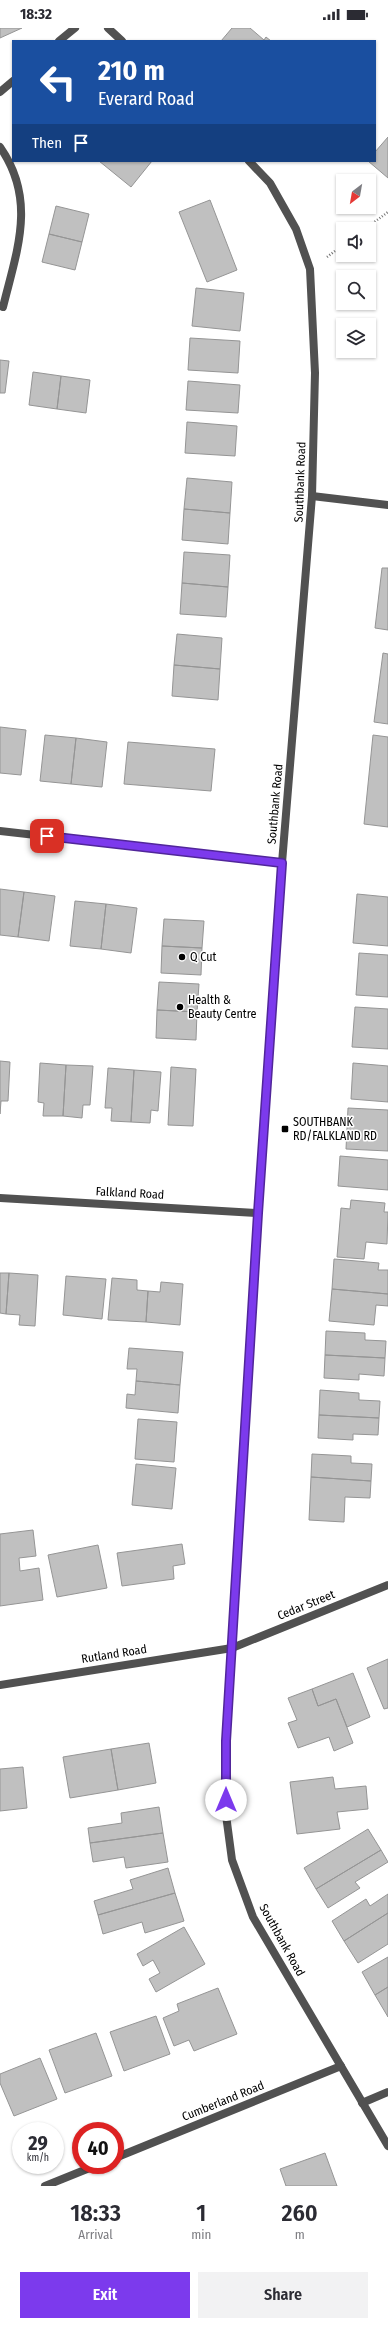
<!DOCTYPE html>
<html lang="en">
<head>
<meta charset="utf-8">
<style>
	body { margin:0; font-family:"Fira Sans Condensed",sans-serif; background:#f2f2f3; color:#2b2b33; height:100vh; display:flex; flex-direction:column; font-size:15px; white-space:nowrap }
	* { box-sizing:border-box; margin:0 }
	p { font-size:13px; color:#7c7c81 }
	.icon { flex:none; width:22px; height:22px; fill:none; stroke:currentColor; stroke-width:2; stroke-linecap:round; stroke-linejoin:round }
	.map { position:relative; height:2158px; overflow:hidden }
	.side { display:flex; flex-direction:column; background:#fff; flex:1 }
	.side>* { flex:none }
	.hud { position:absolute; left:12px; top:12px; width:364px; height:122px; border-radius:0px; box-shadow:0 1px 3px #0004; background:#1a4fa0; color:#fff; overflow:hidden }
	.needle { width:26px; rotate:211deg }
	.buttons { position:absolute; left:336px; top:146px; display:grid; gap:8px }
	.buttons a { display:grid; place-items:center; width:40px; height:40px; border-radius:0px; background:#fff; box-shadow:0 1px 3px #0004; font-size:20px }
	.speed { position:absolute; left:12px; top:2094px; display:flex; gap:8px; font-size:20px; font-weight:700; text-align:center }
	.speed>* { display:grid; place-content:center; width:52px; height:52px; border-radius:50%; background:#fff; box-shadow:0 1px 3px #0004; line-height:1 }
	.speed small { font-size:10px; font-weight:400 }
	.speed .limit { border:6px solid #d22; background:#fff; color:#111 }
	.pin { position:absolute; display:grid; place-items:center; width:34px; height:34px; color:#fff; margin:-17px; border-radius:8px; box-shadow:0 2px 6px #0006 }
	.me { position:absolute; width:44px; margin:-22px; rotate:0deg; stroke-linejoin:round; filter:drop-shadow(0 0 3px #0008) }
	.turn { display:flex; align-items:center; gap:14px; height:84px; padding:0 20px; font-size:18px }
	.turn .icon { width:52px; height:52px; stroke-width:2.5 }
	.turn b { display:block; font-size:28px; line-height:34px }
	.then { display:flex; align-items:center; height:38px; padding:0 20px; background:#0003; gap:8px; font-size:15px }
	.eta { display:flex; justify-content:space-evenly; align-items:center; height:68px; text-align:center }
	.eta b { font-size:24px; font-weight:600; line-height:28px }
	.primary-button { display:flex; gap:8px; margin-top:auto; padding:8px 20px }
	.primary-button a { flex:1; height:46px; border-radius:0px; background:#7c3aed; color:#fff; font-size:16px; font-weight:600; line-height:46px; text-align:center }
	.primary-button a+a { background:#f2f2f3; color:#2b2b33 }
	.status { display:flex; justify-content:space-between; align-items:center; height:28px; padding:0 20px; background:#fff; direction:ltr }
	.status svg { height:11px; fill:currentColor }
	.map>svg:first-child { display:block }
	.building { fill:#c0c0c0; stroke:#959595 }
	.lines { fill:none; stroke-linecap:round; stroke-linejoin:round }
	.path { stroke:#737373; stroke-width:2.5; stroke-dasharray:1 2; stroke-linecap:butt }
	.minor { stroke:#515151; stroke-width:8 }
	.tertiary { stroke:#515151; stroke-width:8 }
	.route-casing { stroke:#51269a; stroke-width:10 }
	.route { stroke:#7c3aed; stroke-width:7 }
	.poi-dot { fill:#000; stroke:#fff; stroke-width:1.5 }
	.labels { text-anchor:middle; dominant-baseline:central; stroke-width:3; stroke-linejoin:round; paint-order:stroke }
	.street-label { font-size:12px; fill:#000; stroke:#fff }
	.poi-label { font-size:12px; fill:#000; stroke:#fff; text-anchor:start }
</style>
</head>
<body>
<div class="status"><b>18:32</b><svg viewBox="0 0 49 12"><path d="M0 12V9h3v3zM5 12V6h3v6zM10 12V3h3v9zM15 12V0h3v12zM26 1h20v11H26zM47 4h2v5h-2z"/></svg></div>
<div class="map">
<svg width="388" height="2158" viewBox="0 0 388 2158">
	<rect width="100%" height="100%" fill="#fff"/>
	<path class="building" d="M0 0H22L0 10Z
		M232 0H250L264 12 266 9 271 13H221Z
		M388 109V150L368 133H375V124Z
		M99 133H152L131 159Z
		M210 172 237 242 207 254 179 184Z
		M56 178 89 186 82 214 49 206Z
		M49 206 82 214 75 242 42 234Z
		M196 260 244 265 240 303 192 298Z
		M190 310 240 313 238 345 188 342Z
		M0 332 9 333 5 365H0Z
		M33 344 61 348 57 381 29 377Z
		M61 348 90 352 86 385 57 381Z
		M188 353 240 357 238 385 186 382Z
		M187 394 237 398 235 428 185 425Z
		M187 450 232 454 230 485 184 481Z
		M184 481 230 485 228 516 182 512Z
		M184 524 230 527 228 559 182 555Z
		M382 540H388V602L375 600Z
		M182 555 228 559 226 589 180 586Z
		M177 606 222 610 220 641 174 637Z
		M383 625 388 626V696L374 694Z
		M174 637 220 641 218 672 172 668Z
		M0 699 26 702 21 747 0 745Z
		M45 707 76 710 71 756 40 753Z
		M373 707 388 709V799L364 796Z
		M76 710 107 714 102 759 71 756Z
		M128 714 215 721 211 763 124 756Z
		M0 861 24 864 18 909 0 907Z
		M24 864 55 868 49 913 18 909Z
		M357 866 388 869V918L353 915Z
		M75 873 106 876 101 921 70 918Z
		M106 876 137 880 131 925 101 921Z
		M164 891 204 893 202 920 162 918Z
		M162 918 202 920 201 947 161 945Z
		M359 925 388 927V969L356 967Z
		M159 954 199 956 197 984 157 982Z
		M355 979 388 981V1021L352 1019Z
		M157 982 197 984 196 1012 156 1010Z
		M0 1033 10 1034 8 1073H1L0 1086Z
		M40 1035 66 1037 63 1088H43L44 1075 38 1074Z
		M353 1035 388 1038V1074L351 1071Z
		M66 1037 93 1038 90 1077H83L82 1090 63 1088Z
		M171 1039 196 1041 193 1098 168 1097Z
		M108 1040 134 1042 131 1094 111 1093 112 1080H105Z
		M134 1042 161 1044 158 1083 151 1082 150 1095 131 1094Z
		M348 1080 388 1082V1123L346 1121Z
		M340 1128 388 1132V1162L338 1158Z
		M351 1172 385 1175 384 1184H388L387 1216 366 1214 364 1231 337 1229 341 1180 350 1181Z
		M334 1231 379 1235 378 1242H388V1266L332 1261Z
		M0 1245H9L6 1286 0 1285Z
		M9 1245 38 1247 35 1298 19 1297 20 1287 6 1286Z
		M66 1248 106 1251 102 1291 63 1287Z
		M112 1250 137 1252V1262L148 1263 146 1294 108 1292Z
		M161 1254 183 1256 180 1297 146 1294 148 1263 160 1264Z
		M332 1261 388 1266V1278L376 1277 374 1297 329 1293Z
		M326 1303 365 1305V1312L386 1313 385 1330 325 1327Z
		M129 1320 183 1324 180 1357 136 1353 137 1341H127Z
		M325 1327 385 1330 384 1348 359 1346V1352L324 1350Z
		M136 1353 180 1357 178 1385 126 1380 127 1366 135 1367Z
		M320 1362 359 1365V1372L380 1373 379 1390 319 1387Z
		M319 1387 379 1390 378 1407 353 1406V1412L318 1410Z
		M138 1391 177 1394 174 1434 135 1431Z
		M312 1426 351 1428V1435L372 1436 371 1453 311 1449Z
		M136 1436 176 1440 172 1481 132 1477Z
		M311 1449 371 1453 370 1470 345 1469 344 1494 309 1492Z
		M33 1502 36 1528 19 1530 20 1543 39 1540 43 1572 0 1578V1506Z
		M182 1516 185 1536 173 1538 174 1551 122 1558 117 1525Z
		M98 1517 107 1560 57 1569 48 1527Z
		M388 1631V1680L384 1681 367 1640Z
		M353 1645 370 1689 347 1699 336 1671 318 1678 312 1661Z
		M312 1661 318 1678 336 1671 353 1715 334 1723 329 1709 298 1720 288 1695 297 1692 288 1670Z
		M149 1715 156 1755 118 1762 111 1721Z
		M111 1721 118 1762 70 1770 63 1729Z
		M23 1739 27 1780 0 1783V1741Z
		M333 1749 335 1761 366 1758 368 1781 337 1784 340 1801 297 1806 290 1754Z
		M159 1779 163 1805 90 1815 88 1800 122 1795 121 1785Z
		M368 1801 381 1822 316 1861 304 1840Z
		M163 1805 168 1834 126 1840 124 1829 93 1834 90 1815Z
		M381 1822 388 1834 355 1854 360 1860 328 1880 316 1861Z
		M168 1840 175 1865 98 1887 94 1873 133 1861 130 1852Z
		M175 1865 184 1893 145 1905 142 1894 103 1906 98 1887Z
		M388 1866V1885L344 1913 332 1893 366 1871 370 1878Z
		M388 1885V1916L358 1935 344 1913Z
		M184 1899 205 1936 156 1964 149 1951 160 1945 153 1932 143 1938 137 1926Z
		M388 1929V1959L375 1967 362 1944Z
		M388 1959V1989L375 1967Z
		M218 1960 237 2006 194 2023 189 2012 174 2018 163 1990 179 1983 177 1976Z
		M156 1988 170 2026 124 2043 110 2004Z
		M96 2005 112 2048 65 2065 49 2022Z
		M40 2030 57 2071 14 2088 0 2055V2046Z
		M325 2125 337 2158H286L280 2141Z"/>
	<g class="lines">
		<path class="path" d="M365 201 388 184
			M327 229 343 217"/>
		<path class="minor" d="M59 13 75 0
			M0 64 13 53
			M0 119C37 172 17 222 3 279
			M312 468 388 477
			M0 803 282 835
			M0 1170 258 1185
			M0 1657 232 1620 388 1557
			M362 2075 388 2064
			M115 2130 341 2038
			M45 2158 97 2137"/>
		<path class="tertiary" d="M108 0 122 13
			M249 133 270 155 296 201 310 241 315 345 312 468 282 835 258 1185 226 1713V1787L232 1832 253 1889 388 2118"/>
	</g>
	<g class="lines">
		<g class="route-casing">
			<path id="route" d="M47 808 282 835 258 1185 226 1713V1772"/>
		</g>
		<use href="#route" class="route"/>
	</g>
	<g class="poi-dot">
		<circle cx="182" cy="929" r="4"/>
		<circle cx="180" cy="979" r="4"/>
		<rect x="281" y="1097" width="8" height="8" rx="2"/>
	</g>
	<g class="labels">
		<g class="street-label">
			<text transform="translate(300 454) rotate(-88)">Southbank Road</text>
			<text transform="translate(275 776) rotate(-85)">Southbank Road</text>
			<text transform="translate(130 1165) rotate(3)">Falkland Road</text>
			<text transform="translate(306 1577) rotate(-22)">Cedar Street</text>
			<text transform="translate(114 1626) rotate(-9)">Rutland Road</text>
			<text transform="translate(282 1912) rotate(61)">Southbank Road</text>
			<text transform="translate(223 2073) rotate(-22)">Cumberland Road</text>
		</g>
		<g class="poi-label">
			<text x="190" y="929">Q Cut</text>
			<text x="188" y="972">Health &amp;<tspan x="188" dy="14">Beauty Centre</tspan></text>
			<text x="293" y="1094">SOUTHBANK<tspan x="293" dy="14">RD/FALKLAND RD</tspan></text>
		</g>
	</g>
</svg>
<div class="buttons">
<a><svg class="needle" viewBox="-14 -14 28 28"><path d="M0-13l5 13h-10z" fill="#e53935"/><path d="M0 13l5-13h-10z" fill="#7c7c81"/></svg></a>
<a><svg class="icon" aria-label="sound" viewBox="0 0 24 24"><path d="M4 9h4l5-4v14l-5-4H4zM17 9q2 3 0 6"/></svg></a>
<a><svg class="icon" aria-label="search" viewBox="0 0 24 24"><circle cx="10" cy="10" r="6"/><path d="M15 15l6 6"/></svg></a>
<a><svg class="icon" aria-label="layers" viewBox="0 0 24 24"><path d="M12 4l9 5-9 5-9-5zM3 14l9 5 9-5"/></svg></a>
</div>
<div class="speed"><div>29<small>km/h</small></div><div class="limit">40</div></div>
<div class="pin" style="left:47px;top:808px;background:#d93025"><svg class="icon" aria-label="arrive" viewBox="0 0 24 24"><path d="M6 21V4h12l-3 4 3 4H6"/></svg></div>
<svg class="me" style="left:226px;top:1772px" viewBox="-20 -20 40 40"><circle r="19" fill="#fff"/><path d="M0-13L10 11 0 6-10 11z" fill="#7c3aed"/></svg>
<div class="hud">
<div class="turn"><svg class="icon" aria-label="left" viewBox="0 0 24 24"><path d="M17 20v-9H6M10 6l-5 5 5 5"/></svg><div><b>210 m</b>Everard Road</div></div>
<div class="then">Then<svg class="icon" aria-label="arrive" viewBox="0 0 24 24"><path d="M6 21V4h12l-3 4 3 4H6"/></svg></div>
</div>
</div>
<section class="side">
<div class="eta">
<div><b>18:33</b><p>Arrival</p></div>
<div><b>1</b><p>min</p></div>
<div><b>260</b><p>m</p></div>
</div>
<div class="primary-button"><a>Exit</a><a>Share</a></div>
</section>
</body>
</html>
